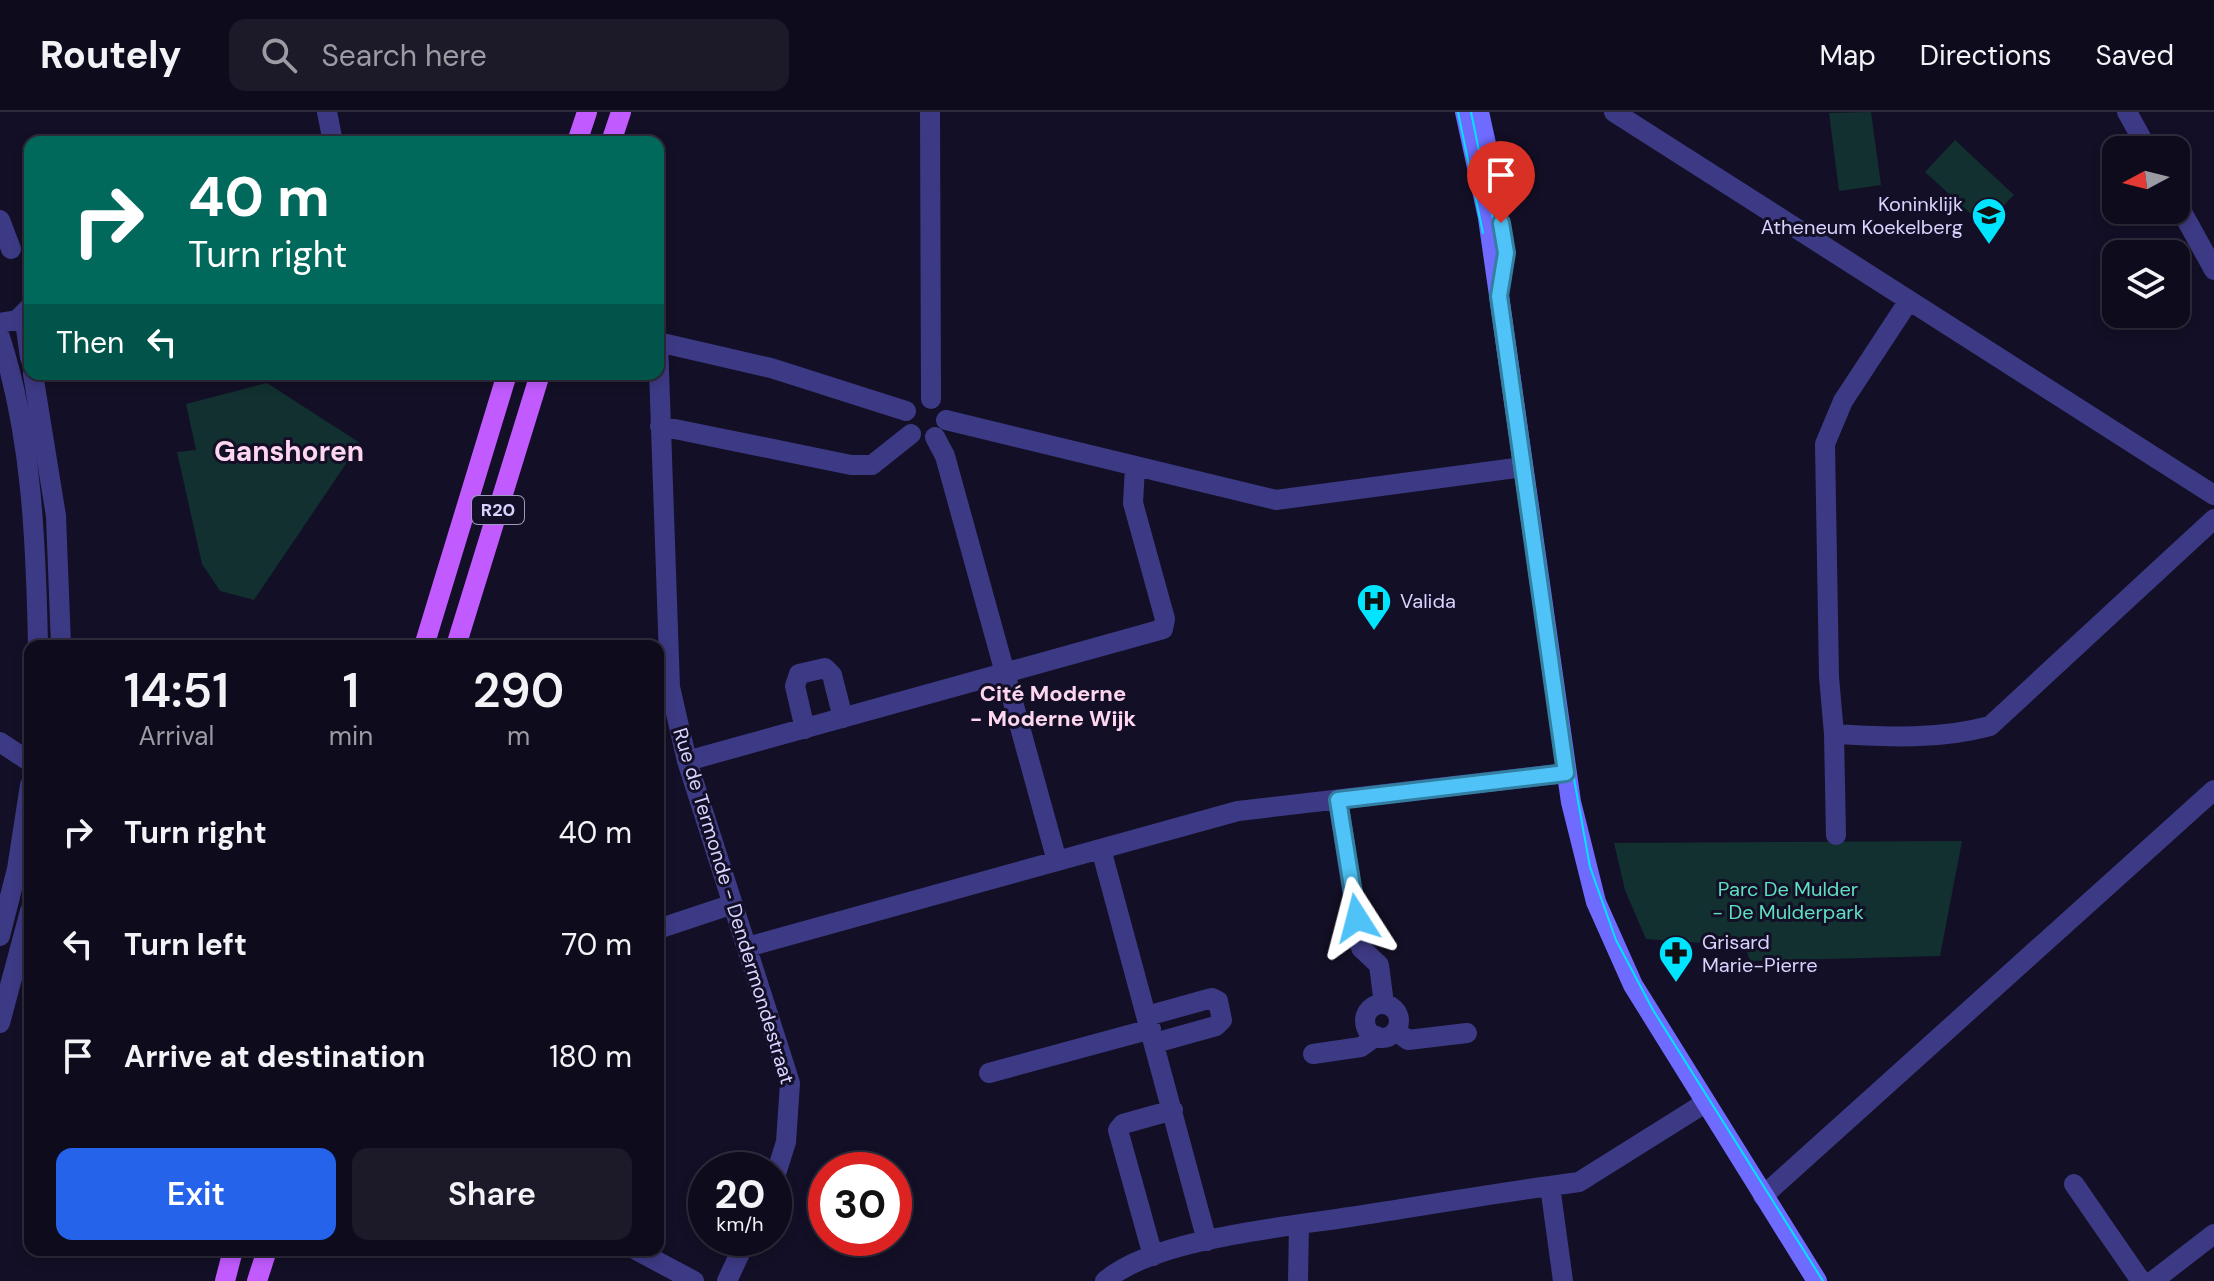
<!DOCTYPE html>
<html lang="en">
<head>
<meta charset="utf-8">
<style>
	body { margin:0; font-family:"DM Sans",sans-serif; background:#1c1929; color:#f1f3f6; height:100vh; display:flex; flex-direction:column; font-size:30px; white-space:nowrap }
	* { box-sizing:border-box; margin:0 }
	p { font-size:26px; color:#9b9ba3 }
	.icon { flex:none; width:44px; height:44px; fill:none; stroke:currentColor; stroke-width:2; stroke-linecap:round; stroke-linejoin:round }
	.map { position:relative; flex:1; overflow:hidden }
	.panel { position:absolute; left:24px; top:528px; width:640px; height:616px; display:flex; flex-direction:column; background:#0e0b1c; border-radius:16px; box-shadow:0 4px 12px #0003,0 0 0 2px #2e2b3b }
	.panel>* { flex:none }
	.top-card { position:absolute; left:24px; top:24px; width:640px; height:244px; border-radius:16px; box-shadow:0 4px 12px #0003,0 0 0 2px #2e2b3b; background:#00695c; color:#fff; overflow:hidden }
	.needle { width:52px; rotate:263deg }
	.buttons { position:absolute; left:2102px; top:24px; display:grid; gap:16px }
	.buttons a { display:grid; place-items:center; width:88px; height:88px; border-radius:16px; background:#0e0b1c; box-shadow:0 4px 12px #0003,0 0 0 2px #2e2b3b; font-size:40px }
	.speed { position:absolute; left:688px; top:1040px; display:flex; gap:16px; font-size:40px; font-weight:700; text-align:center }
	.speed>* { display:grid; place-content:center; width:104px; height:104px; border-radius:50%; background:#0e0b1c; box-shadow:0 4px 12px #0003,0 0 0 2px #2e2b3b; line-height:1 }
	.speed small { font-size:20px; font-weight:400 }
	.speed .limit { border:12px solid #d22; background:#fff; color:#111 }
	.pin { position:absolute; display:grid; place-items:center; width:68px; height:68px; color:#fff; margin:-82px -34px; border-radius:50% 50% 50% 0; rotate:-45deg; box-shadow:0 0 8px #0007 }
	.pin .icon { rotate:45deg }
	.me { position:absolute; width:88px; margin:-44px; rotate:351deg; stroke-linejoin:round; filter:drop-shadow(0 0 6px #0008) }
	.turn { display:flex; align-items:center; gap:28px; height:168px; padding:0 32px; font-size:36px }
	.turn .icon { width:104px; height:104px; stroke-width:2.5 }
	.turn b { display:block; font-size:56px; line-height:68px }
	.then { display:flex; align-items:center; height:76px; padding:0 32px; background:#0003; gap:16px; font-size:30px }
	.eta { display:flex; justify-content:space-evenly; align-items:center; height:136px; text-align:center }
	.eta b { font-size:48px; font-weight:600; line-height:56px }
	.action { display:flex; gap:16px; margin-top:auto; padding:16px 32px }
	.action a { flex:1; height:92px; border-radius:16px; background:#2563eb; color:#fff; font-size:32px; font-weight:600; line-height:92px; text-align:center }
	.action a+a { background:#1c1929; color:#f1f3f6 }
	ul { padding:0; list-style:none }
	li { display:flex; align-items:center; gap:24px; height:112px; padding:0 32px }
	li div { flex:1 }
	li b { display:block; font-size:30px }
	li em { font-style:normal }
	header { display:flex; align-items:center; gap:48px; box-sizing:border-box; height:112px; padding:0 40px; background:#0e0b1c; border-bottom:2px solid #2e2b3b }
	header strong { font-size:38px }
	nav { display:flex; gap:44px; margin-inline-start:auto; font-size:28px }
	.search { width:560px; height:72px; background:#1c1929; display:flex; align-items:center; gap:20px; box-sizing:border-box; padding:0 28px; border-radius:16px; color:#9b9ba3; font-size:30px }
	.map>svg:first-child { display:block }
	.green { fill:#12302f }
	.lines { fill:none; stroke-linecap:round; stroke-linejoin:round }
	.street { stroke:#3d3a85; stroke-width:20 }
	.secondary { stroke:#6f6bff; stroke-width:20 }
	.primary { stroke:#c25bff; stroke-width:20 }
	.tram { stroke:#00e5ff; stroke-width:2 }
	.route-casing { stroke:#337fa1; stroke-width:20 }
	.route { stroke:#4fc3f7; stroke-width:14 }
	.labels { text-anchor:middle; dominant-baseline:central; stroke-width:6; stroke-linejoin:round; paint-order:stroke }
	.shield { fill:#130f26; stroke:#9e99be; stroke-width:2 }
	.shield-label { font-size:18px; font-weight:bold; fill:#d9d4ff }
	.poi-label { font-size:20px; fill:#d9d4ff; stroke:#130f26; text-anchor:start }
	.park-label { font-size:20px; fill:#5fe0c0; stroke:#130f26 }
	.street-label { font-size:20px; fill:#d9d4ff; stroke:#130f26 }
	.neighbourhood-label { font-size:22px; font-weight:bold; fill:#ffd6f0; stroke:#130f26 }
	.district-label { font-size:28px; font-weight:bold; fill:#ffd6f0; stroke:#130f26 }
</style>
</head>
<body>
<header>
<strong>Routely</strong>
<div class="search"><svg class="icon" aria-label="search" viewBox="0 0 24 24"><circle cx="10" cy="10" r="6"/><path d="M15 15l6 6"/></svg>Search here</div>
<nav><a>Map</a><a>Directions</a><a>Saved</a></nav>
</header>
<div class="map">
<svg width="2214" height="1169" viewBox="0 0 2214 1169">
	<rect width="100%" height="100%" fill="#130f26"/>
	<path class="green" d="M1871 0 1881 73 1839 79 1829 1Z
		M1955 28 2014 83 1984 114 1925 60Z
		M267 271 360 331 254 488 220 479 202 452 177 340 196 338 186 292Z
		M1962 729 1940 844 1750 849 1745 834 1646 827 1625 778 1614 731Z"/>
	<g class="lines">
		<path class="street" d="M327 0 333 30
			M930 0 931 287
			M1614 0 2214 383
			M2127 0 2148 38
			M2176 89 2214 158
			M0 108 11 137
			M1908 190 1843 289 1825 332 1829 565 1834 622C1888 625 1938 628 1990 614L2214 407
			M24 202 30 246
			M0 211 17 208 30 195
			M0 225C32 324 36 432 38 534
			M658 230 670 575 687 649 790 971 786 1030 774 1068
			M658 230 771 256 906 299
			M33 262 56 404 61 534
			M946 308 1276 388 1523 355
			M660 314 851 353H872L911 322
			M935 325 945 344 1057 749
			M805 617 795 574 799 562 825 556 832 563 843 606
			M1834 622 1836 723
			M0 630 30 650
			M687 649 1163 517 1165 507 1133 391 1135 355
			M1338 688 1361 836 1379 853 1384 892
			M1101 737 1207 1129
			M658 817 733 792
			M0 824 17 757 30 673
			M747 835 1238 699 1566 661
			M1365 909a17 17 0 1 1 34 0a17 17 0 1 1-34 0Z
			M1147 904 1212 886 1218 889 1222 908 1216 914 1155 931
			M0 911 30 799
			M1396 919 1408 928 1467 921
			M1313 942 1361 935 1376 924
			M989 961 1151 917
			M2074 1072 2141 1169
			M1763 1084 2214 678
			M636 1138 694 1169
			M1153 1144 1118 1018 1123 1012 1173 998
			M727 1169 747 1126
			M1105 1169C1153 1127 1285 1115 1350 1105 1417 1095 1483 1083 1550 1074
			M1298 1169 1299 1113
			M1563 1169 1550 1074 1579 1070 1705 991
			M2153 1169 2214 1122"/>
		<path class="secondary" d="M1465 0 1488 106 1571 690 1596 790 1633 873 1817 1169
			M1479 0 1490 50"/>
		<path class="primary" d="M577 30 587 0
			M611 30 621 0
			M424 534 507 262
			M456 534 540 262
			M225 1169 233 1138
			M257 1169 267 1138"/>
		<path class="tram" d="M1458 0 1483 121
			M1471 0 1493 107 1567 628 1590 755 1616 828 1653 898 1823 1169"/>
	</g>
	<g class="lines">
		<g class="route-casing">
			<path id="route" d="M1357 806 1338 688 1566 661 1499 184 1506 141 1501 111"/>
		</g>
		<use href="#route" class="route"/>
	</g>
	<defs>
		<g id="school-pin" transform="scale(1.8)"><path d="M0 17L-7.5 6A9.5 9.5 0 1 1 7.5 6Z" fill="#00e5ff" stroke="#130f26"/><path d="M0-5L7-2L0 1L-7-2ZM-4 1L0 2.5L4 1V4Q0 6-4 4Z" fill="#111"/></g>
		<g id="hospital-pin" transform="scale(1.8)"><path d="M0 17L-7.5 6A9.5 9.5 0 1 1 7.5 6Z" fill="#00e5ff" stroke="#130f26"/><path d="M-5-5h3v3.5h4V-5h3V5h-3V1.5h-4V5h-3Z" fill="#111"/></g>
		<g id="pharmacy-pin" transform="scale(1.8)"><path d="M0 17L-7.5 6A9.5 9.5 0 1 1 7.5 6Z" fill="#00e5ff" stroke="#130f26"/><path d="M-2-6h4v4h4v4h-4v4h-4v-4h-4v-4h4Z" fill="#111"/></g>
	</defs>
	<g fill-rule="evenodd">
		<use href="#school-pin" x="1989" y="103"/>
		<use href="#hospital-pin" x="1374" y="489"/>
		<use href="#pharmacy-pin" x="1676" y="841"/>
	</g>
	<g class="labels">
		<rect class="shield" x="472" y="384" width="52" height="28" rx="6"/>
		<g class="shield-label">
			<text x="498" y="398">R20</text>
		</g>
		<g class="poi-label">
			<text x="1963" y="92" text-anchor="end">Koninklijk<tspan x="1963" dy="23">Atheneum Koekelberg</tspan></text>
			<text x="1400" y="489">Valida</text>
			<text x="1702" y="830">Grisard<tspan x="1702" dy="23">Marie-Pierre</tspan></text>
		</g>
		<g class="park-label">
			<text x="1788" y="777">Parc De Mulder<tspan x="1788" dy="23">- De Mulderpark</tspan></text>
		</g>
		<g class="street-label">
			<text transform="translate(734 794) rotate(73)">Rue de Termonde - Dendermondestraat</text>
		</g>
		<g class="neighbourhood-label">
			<text x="1053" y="581">Cité Moderne<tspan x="1053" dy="25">- Moderne Wijk</tspan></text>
		</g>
		<g class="district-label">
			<text x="289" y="339">Ganshoren</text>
		</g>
	</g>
</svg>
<div class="buttons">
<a><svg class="needle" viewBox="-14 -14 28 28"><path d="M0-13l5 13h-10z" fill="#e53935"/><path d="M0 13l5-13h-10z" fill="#9b9ba3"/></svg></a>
<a><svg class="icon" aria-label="layers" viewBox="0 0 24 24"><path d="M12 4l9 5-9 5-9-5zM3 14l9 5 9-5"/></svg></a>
</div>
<div class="speed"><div>20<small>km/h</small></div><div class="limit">30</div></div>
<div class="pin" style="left:1501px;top:111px;background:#d93025"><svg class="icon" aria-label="arrive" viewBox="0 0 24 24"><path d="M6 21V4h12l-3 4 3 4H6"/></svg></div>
<svg class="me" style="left:1357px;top:806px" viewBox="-20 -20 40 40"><path d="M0-17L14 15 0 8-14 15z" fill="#4fc3f7" stroke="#fff" stroke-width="4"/></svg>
<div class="top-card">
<div class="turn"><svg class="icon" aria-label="right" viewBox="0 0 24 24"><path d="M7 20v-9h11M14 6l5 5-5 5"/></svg><div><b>40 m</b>Turn right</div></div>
<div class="then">Then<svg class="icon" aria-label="left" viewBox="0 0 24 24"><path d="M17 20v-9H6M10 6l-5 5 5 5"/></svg></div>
</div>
<section class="panel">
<div class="eta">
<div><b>14:51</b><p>Arrival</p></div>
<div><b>1</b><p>min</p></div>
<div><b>290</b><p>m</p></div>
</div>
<ul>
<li><svg class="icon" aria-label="right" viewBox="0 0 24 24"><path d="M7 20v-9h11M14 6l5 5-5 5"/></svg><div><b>Turn right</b></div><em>40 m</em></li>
<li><svg class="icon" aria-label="left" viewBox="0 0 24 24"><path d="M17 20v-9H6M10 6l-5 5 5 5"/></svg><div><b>Turn left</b></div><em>70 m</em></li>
<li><svg class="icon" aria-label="arrive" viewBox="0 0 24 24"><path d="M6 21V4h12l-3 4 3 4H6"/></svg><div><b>Arrive at destination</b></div><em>180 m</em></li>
</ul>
<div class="action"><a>Exit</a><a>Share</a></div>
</section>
</div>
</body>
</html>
